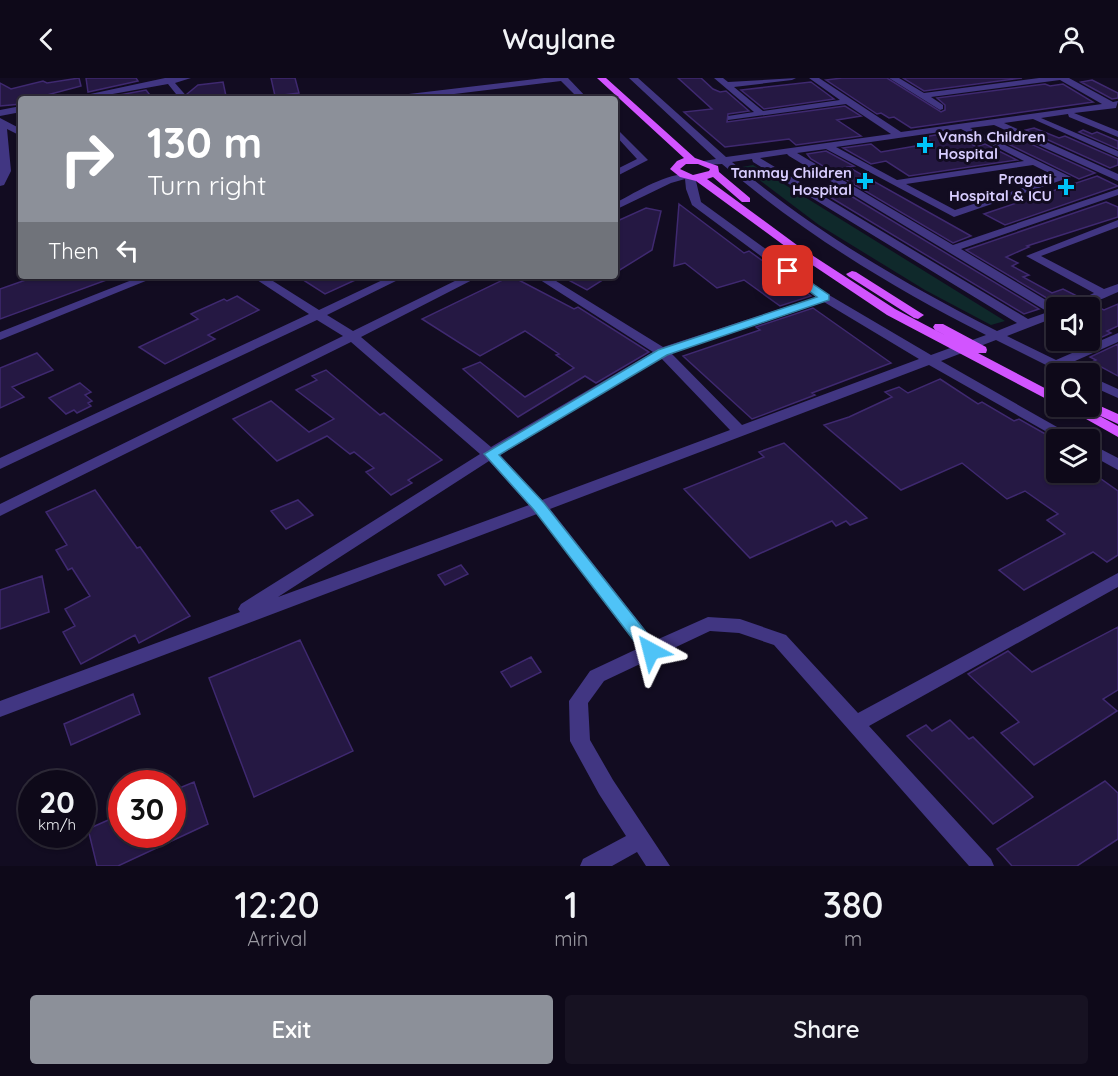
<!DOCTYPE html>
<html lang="en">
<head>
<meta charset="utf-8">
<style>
	body { margin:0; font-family:Quicksand,sans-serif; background:#171222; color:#f1f3f6; height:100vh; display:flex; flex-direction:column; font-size:22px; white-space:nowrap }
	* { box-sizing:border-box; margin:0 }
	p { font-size:20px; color:#9b9aa2 }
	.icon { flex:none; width:33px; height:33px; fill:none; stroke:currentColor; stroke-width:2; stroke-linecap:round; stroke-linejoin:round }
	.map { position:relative; height:788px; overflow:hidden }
	.sheet { display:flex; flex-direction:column; background:#0e0919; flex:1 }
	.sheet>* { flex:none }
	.top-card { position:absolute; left:18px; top:18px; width:600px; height:183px; border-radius:6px; box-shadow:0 2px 4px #0004,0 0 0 2px #2e2a38; background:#8c9099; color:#fff; overflow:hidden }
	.fabs { position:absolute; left:1046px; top:219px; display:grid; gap:12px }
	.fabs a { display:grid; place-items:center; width:54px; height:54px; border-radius:6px; background:#0e0919; box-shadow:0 2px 4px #0004,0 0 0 2px #2e2a38; font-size:30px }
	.speed { position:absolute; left:18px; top:692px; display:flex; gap:12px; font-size:30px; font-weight:700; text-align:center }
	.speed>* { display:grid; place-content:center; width:78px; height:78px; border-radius:50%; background:#0e0919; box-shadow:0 2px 4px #0004,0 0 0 2px #2e2a38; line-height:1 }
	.speed small { font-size:15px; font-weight:400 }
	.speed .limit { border:9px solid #d22; background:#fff; color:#111 }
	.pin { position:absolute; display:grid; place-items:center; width:51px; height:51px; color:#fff; margin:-26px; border-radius:12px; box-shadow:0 3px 9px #0006 }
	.me { position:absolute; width:66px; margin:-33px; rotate:322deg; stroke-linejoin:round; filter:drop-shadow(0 0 4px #0008) }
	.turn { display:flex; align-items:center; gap:21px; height:126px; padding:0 30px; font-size:27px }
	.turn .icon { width:78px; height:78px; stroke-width:2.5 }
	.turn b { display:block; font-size:42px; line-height:51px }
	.then { display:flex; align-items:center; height:57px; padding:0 30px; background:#0003; gap:12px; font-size:22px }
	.eta { display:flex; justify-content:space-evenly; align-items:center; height:102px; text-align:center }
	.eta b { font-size:36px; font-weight:600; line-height:42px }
	.button { display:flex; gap:12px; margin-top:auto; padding:12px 30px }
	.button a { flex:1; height:69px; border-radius:6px; background:#8c9099; color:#fff; font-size:24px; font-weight:600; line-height:69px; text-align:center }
	.button a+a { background:#171222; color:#f1f3f6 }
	header { display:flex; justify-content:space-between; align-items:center; height:78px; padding:0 30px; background:#0e0919; font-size:27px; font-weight:600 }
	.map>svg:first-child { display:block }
	.green { fill:#0f292b }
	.building { fill:#251843; stroke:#3f2970; stroke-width:1.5 }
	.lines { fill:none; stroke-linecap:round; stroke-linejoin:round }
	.minor { fill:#413682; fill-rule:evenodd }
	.major { fill:#d254ff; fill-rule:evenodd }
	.route { fill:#4fc3f7; stroke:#337fa1; stroke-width:1.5 }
	.poi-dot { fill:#00c3f8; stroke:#120c21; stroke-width:2 }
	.labels { text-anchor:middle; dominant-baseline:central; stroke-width:6; stroke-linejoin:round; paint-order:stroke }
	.far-poi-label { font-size:15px; font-weight:bold; fill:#d8cdff; stroke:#120c21; text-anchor:end }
</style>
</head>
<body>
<header><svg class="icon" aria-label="back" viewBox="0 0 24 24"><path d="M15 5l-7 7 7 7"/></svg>Waylane<svg class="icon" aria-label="person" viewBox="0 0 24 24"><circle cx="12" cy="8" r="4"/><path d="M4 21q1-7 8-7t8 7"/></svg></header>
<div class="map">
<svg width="1118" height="788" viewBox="0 0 1118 788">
	<rect width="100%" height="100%" fill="#120c21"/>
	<path class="green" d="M753 87 1005 243 991 247 925 212 819 147 742 89Z"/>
	<path class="building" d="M79 0 81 8 32 21H21V26L0 28V5L11 11 43 3 47 5Z
		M86 0H136L138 3 88 14Z
		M271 0H295L299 15 275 18Z
		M678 0H701L713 11 720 14 726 13 749 33 728 36 727 44 845 28 861 38 837 42 861 58 796 67 789 61 725 69 684 34 712 31Z
		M842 0H887L941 34 945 32V27L937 20 1045 6 1050 8 1063 6 1093 24 911 50 894 39 889 40 881 35 877 36 826 2Z
		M903 0H1022L924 13Z
		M1092 2 1118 15V20L1112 21 1081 4Z
		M223 4 226 18 214 21H191L187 16 198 7Z
		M811 4 834 21 764 31 741 12Z
		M146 12 153 21H98Z
		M1034 50 1059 60 1065 58 1118 81V87L1110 90 1026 52Z
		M1083 52 1092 56 1097 54 1118 63V71L1079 54Z
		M953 54 976 69 985 66 1017 82 909 98 886 83 871 86 843 70 871 66 881 74 933 65 924 59Z
		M1011 57 1095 95 1079 101 998 61Z
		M826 73 854 88 848 89 971 158 953 165 811 81 807 76Z
		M1097 98 1118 108 1005 147 984 136Z
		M836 109 1039 231 1024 236 820 113Z
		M1106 124 1118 129V139L1027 168 1029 169 1006 179 1018 185 1012 188 1029 197 1023 199 1052 215 1063 211 1079 219 1060 228 966 172Z
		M679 126 744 175 749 173 811 218 780 228 744 202 717 210 685 185 674 188Z
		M646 130 661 133 652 172 615 195V144Z
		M37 198H112V200L0 241V211Z
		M297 198H364L325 216Z
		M511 198 574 231 578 229 649 274 596 305 585 298 518 339 463 291 480 284 525 319 574 290 556 277 559 276 525 253 480 278 422 241Z
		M561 198H609L587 212Z
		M237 218 259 232 208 257 215 261 165 286 139 269 198 241 191 236 224 221 227 223Z
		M1118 226V248L1107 253 1111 255 1076 271 1062 262H1089V228L1093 227 1104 232Z
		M813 230 891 285 812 315 815 317 752 341 683 278 760 252 756 249Z
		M1118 266V298L1092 284 1096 282 1090 279Z
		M37 275 53 292 12 309 24 319 0 330V290Z
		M326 292 380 337 384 335 442 382 408 402 412 405 391 417 366 394 374 390 354 374 350 376 327 358 277 383 233 341 271 323 309 354 334 341 296 312 317 302 312 298Z
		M940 301 978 326 982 324 1014 343 1019 341 1056 362V394H1091L1118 413V477L1107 484 1093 474 1024 512 999 492 1065 456 1047 442 1058 436 1025 413 1007 421 962 385 901 412 824 347 849 339 892 319 885 314 899 309 908 315Z
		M80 305 91 314 85 317 92 323 88 325 91 328 77 335 74 332 66 336 49 320Z
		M784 365 867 440 850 447 846 443 836 448 832 443 750 480 684 411 764 379 759 374Z
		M95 412 137 470 140 469 190 538 139 565 135 557 81 586 63 554 75 548 65 531 90 518 72 490 68 492 56 472 67 467 46 434Z
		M298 422 313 437 286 451 271 433Z
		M461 487 468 496 445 507 438 497Z
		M42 498 49 534 0 551V512Z
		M1118 549V612L1103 621 1117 633 1034 687 1001 655 1019 644 968 596 1008 573 1032 594Z
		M300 562 353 673 254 719 209 600Z
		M531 579 541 594 511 609 501 594Z
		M133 616 140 636 71 667 64 646Z
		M950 642 969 661 973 659 1033 719 993 746 907 658 926 647 932 653Z
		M1105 703 1118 715V761L1077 788H1012L997 771Z
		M194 704 208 746 118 788H97L88 751 122 736V756H172V713Z"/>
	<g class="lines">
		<path class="minor" d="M165 0H191L175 5 189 21H180L168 6 85 21H67Z
			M544 0H568L588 21H579L561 3 413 21H388L392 18Z
			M629 0H638L726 79 891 56 846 26 728 42V38L754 34 714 0H723L728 4 796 0 792 2 734 9 763 33 840 22 809 0H819L901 54 1102 26 1060 2 931 19 943 27V31L940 32 889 0H899L924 15 1039 0H1069L1113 24 1118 23 1116 30 1074 35 1118 53V59L1069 39 1068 36 1041 40 1118 73V79L1033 41 1004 45 1118 96V103L994 47 970 50 1071 99 954 139 826 71 797 75 953 167 1118 111V117L961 171 1059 230H1056V239L1007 258 1056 282 1118 255V264L1066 287 1081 296H1064L996 262 941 283 1080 362H1061L929 287 550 431 654 563 708 539 740 541 786 557 858 635 1118 495V509L869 648 991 781 994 788H969L774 567 739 555 710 553 604 603 588 625 590 662 613 702 670 788H646L637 774 612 788H580L583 781 626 758 599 716 570 663 569 623 590 593 639 570 537 436 0 639V623L240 534 238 531 241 526 480 376 351 264 0 438V426L343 258 317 242 0 391V380L309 236 251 198H265L319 232 391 198H406L327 237 353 253 465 198H480L361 259 491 369 653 274 534 198H548L663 269 816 219 692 127 686 111 685 101 671 105 615 132V125C633 116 678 87 695 99L701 124 829 217 931 277 986 257C891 209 803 155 722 86L704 87V83L716 81ZM961 51 1024 83 897 102 836 69ZM787 76 789 78 1048 234 1028 241 760 80ZM752 81 753 84 1017 245 997 253C903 205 813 153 732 84ZM1033 87 1057 99 955 132 906 106ZM824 224 919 281 742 347 671 275ZM661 280 730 352 542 422 500 377ZM489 383 529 427 278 519Z
			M21 28V34L0 38V32Z
			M0 40 21 51V58L7 51 11 93 4 107 0 108Z
			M615 49 648 82 615 99V92L637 81 615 57Z
			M1118 142V149L1041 178 1104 211 1118 206V214C1099 222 1084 230 1063 230L1094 215 1026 178Z
			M142 198H158L0 262V254Z
			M1089 298 1118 311V320L1089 307Z
			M1089 365 1118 380V392L1089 376Z"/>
		<path class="major" d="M597 0H606L695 80 718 88 719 94 750 120V124H742L713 99 707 101 801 170 895 231 958 264 935 252 933 249 935 246H943L986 269 987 272 986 275H978L1056 316V326L887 237 793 174 696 103 680 99 670 91 677 83 684 80ZM686 86H698L710 91 709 93 693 97 680 91Z
			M852 193 856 194 924 237 918 241 914 240 848 198 846 196Z
			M1089 323 1118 336V346L1094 335 1118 348V359L1063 328H1089Z"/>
	</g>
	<path class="route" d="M788 189 829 217V222L667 277 499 377 544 425 657 568 660 573 657 577 651 579 645 577 534 432 484 376 658 272 817 219 785 195V190Z"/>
	<g class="poi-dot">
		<path d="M922 58h6v6h6v6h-6v6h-6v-6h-6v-6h6z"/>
		<path d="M862 94h6v6h6v6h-6v6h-6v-6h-6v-6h6z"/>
		<path d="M1063 100h6v6h6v6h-6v6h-6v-6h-6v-6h6z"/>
	</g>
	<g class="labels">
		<g class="far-poi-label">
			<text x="938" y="58" text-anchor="start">Vansh Children<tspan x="938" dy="17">Hospital</tspan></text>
			<text x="852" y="94">Tanmay Children<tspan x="852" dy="17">Hospital</tspan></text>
			<text x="1052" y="100">Pragati<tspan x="1052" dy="17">Hospital &amp; ICU</tspan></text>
		</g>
	</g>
</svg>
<div class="fabs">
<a><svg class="icon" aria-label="sound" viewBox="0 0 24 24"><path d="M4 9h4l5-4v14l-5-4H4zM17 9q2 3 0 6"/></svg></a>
<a><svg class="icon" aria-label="search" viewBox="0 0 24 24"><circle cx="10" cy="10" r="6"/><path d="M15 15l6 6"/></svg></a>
<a><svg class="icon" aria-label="layers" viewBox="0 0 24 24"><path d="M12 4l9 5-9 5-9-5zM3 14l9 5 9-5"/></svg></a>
</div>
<div class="speed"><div>20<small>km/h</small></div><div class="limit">30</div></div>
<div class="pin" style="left:788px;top:193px;background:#d93025"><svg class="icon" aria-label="arrive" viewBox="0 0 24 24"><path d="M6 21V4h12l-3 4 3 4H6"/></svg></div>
<svg class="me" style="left:651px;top:573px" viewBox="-20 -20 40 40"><path d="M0-17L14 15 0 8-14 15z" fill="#4fc3f7" stroke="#fff" stroke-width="4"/></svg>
<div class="top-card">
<div class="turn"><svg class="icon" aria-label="right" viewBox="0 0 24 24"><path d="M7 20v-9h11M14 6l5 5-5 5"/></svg><div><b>130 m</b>Turn right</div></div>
<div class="then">Then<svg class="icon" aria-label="left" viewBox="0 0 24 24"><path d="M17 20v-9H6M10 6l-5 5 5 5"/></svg></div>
</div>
</div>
<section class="sheet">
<div class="eta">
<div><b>12:20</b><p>Arrival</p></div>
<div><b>1</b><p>min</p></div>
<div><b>380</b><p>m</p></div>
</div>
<div class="button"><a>Exit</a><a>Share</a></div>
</section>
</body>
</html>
